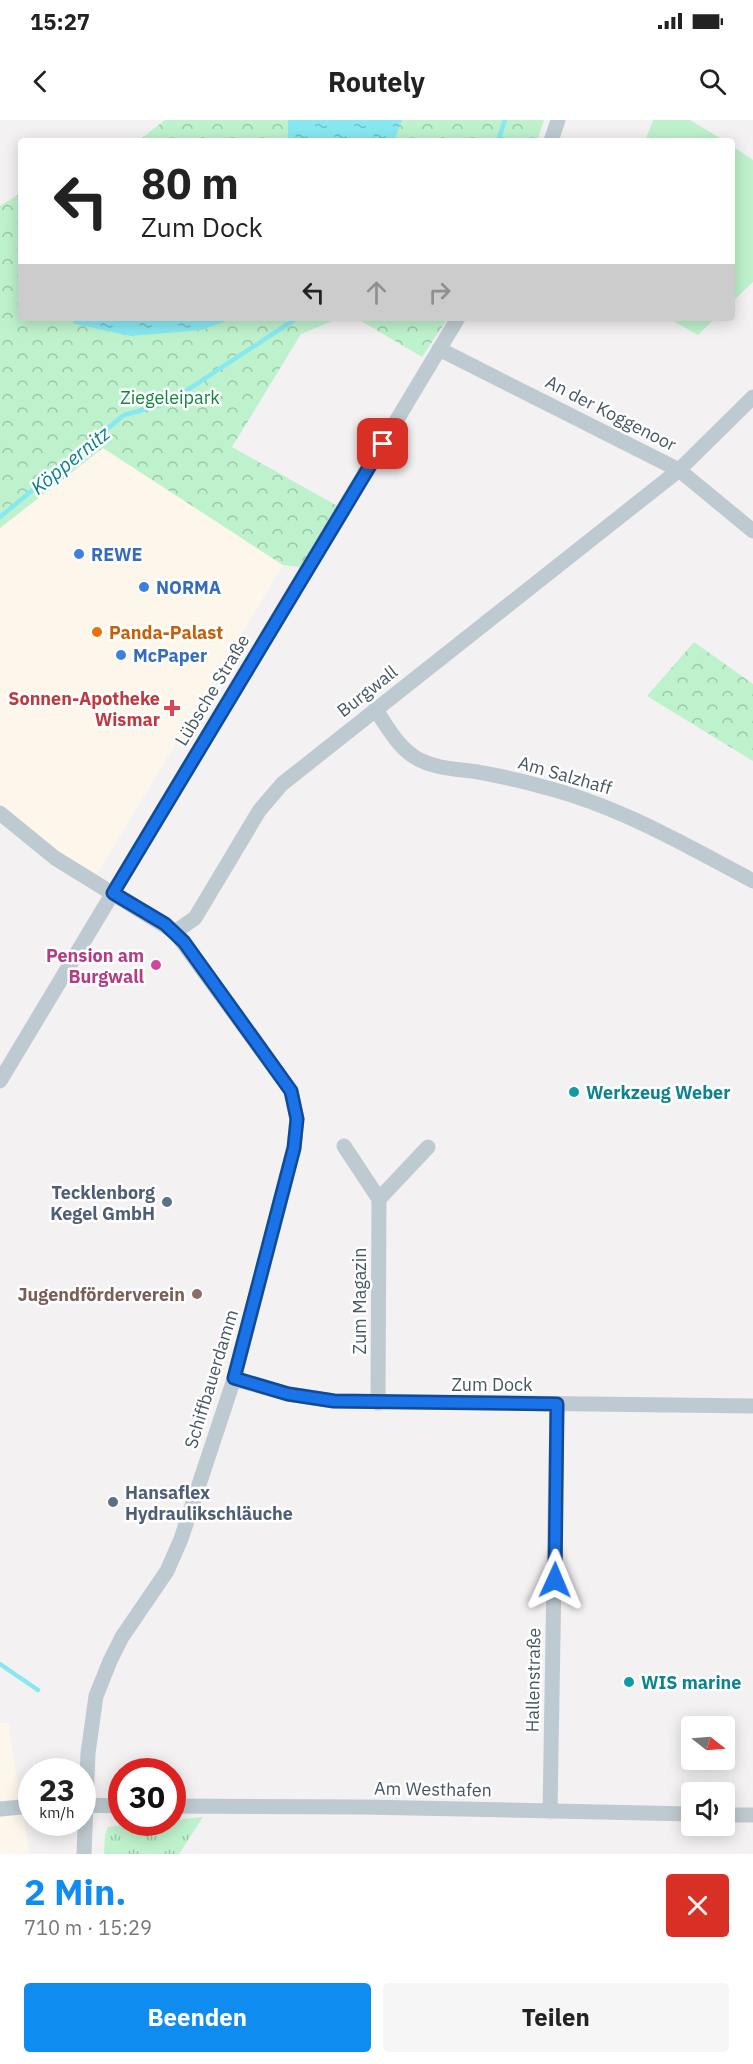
<!DOCTYPE html>
<html lang="de">
<head>
<meta charset="utf-8">
<style>
	body { margin:0; font-family:"IBM Plex Sans",sans-serif; background:#f6f6f6; color:#222; height:100vh; display:flex; flex-direction:column; font-size:22px; white-space:nowrap }
	* { box-sizing:border-box; margin:0 }
	p { font-size:20px; color:#767676 }
	.icon { flex:none; width:33px; height:33px; fill:none; stroke:currentColor; stroke-width:2; stroke-linecap:round; stroke-linejoin:round }
	.map { position:relative; height:1734px; overflow:hidden }
	.sheet { display:flex; flex-direction:column; background:#fff; flex:1 }
	.sheet>* { flex:none }
	.top-card { position:absolute; left:18px; top:18px; width:717px; height:183px; border-radius:6px; box-shadow:0 3px 15px #0003; background:#fff; color:#222; overflow:hidden }
	.needle { width:39px; rotate:107deg }
	.tools { position:absolute; left:681px; top:1596px; display:grid; gap:12px }
	.tools a { display:grid; place-items:center; width:54px; height:54px; border-radius:6px; background:#fff; box-shadow:0 3px 15px #0003; font-size:30px }
	.speed { position:absolute; left:18px; top:1638px; display:flex; gap:12px; font-size:30px; font-weight:700; text-align:center }
	.speed>* { display:grid; place-content:center; width:78px; height:78px; border-radius:50%; background:#fff; box-shadow:0 3px 15px #0003; line-height:1 }
	.speed small { font-size:15px; font-weight:400 }
	.speed .limit { border:9px solid #d22; background:#fff; color:#111 }
	.pin { position:absolute; display:grid; place-items:center; width:51px; height:51px; color:#fff; margin:-26px; border-radius:12px; box-shadow:0 3px 9px #0006 }
	.me { position:absolute; width:66px; margin:-33px; rotate:1deg; stroke-linejoin:round; filter:drop-shadow(0 0 4px #0008) }
	.turn { display:flex; align-items:center; gap:21px; height:126px; padding:0 24px; font-size:27px }
	.turn .icon { width:78px; height:78px; stroke-width:2.5 }
	.turn b { display:block; font-size:42px; line-height:51px }
	.lanes { display:flex; align-items:center; height:57px; padding:0 24px; background:#0003; justify-content:center; gap:30px; direction:ltr }
	.lanes .off { opacity:.35 }
	.round { display:grid; place-items:center; flex:none; width:63px; height:63px; border-radius:6px; background:#f6f6f6 }
	.overview { display:flex; align-items:center; justify-content:space-between; height:102px; padding:0 24px }
	h1 { font-size:36px; font-weight:800; line-height:45px; color:#0e8cf0 }
	.primary-button { display:flex; gap:12px; margin-top:auto; padding:12px 24px }
	.primary-button a { flex:1; height:69px; border-radius:6px; background:#0e8cf0; color:#fff; font-size:24px; font-weight:800; line-height:69px; text-align:center }
	.primary-button a+a { background:#f6f6f6; color:#222 }
	.status { display:flex; justify-content:space-between; align-items:center; height:42px; padding:0 30px; background:#fff; direction:ltr }
	.status svg { height:16px; fill:currentColor }
	header { display:flex; justify-content:space-between; align-items:center; height:78px; padding:0 24px; background:#fff; font-size:27px; font-weight:800 }
	.map>svg:first-child { display:block }
	.commercial { fill:#fdf6eb }
	.grass { fill:url(#grass-tufts) }
	.forest { fill:url(#forest-crowns) }
	.garden { fill:#bef2cc }
	.water { fill:url(#water-ripples) }
	.lines { fill:none; stroke-linecap:round; stroke-linejoin:round }
	.stream { stroke:#88e8f2; stroke-width:4.5 }
	.minor { stroke:#becad1; stroke-width:15 }
	.route-casing { stroke:#114b97; stroke-width:15 }
	.route { stroke:#1a73e8; stroke-width:10 }
	.shop-dot { fill:#3f7fe0; stroke:#fff; stroke-width:2 }
	.food-dot { fill:#e8710a; stroke:#fff; stroke-width:2 }
	.health-dot { fill:#e0444e; stroke:#fff; stroke-width:2 }
	.hotel-dot { fill:#d1479c; stroke:#fff; stroke-width:2 }
	.culture-dot { fill:#0f9aa8; stroke:#fff; stroke-width:2 }
	.service-dot { fill:#5c6f8a; stroke:#fff; stroke-width:2 }
	.education-dot { fill:#8d6e63; stroke:#fff; stroke-width:2 }
	.labels { text-anchor:middle; dominant-baseline:central; stroke-width:5; stroke-linejoin:round; paint-order:stroke }
	.park-label { font-size:18px; fill:#12873e; stroke:#fff }
	.street-label { font-size:18px; fill:#475760; stroke:#fff }
	.shop-label { font-size:18px; font-weight:bold; fill:#366cbe; stroke:#fff; text-anchor:start }
	.food-label { font-size:18px; font-weight:bold; fill:#c56008; stroke:#fff; text-anchor:start }
	.health-label { font-size:18px; font-weight:bold; fill:#be3a42; stroke:#fff; text-anchor:end }
	.hotel-label { font-size:18px; font-weight:bold; fill:#b23c85; stroke:#fff; text-anchor:end }
	.culture-label { font-size:18px; font-weight:bold; fill:#0d838f; stroke:#fff; text-anchor:start }
	.service-label { font-size:18px; font-weight:bold; fill:#4e5e75; stroke:#fff; text-anchor:end }
	.education-label { font-size:18px; font-weight:bold; fill:#785e54; stroke:#fff; text-anchor:end }
	.water-label { font-size:20px; font-style:italic; fill:#06818d; stroke:#fff }
</style>
</head>
<body>
<div class="status"><b>15:27</b><svg viewBox="0 0 49 12"><path d="M0 12V9h3v3zM5 12V6h3v6zM10 12V3h3v9zM15 12V0h3v12zM26 1h20v11H26zM47 4h2v5h-2z"/></svg></div>
<header><svg class="icon" aria-label="back" viewBox="0 0 24 24"><path d="M15 5l-7 7 7 7"/></svg>Routely<svg class="icon" aria-label="search" viewBox="0 0 24 24"><circle cx="10" cy="10" r="6"/><path d="M15 15l6 6"/></svg></header>
<div class="map">
<svg width="753" height="1734" viewBox="0 0 753 1734">
	<defs>
		<pattern id="grass-tufts" width="24" height="20" patternUnits="userSpaceOnUse" patternTransform="scale(1.5)"><rect width="24" height="20" fill="#bef2cc"/><path d="M3 7l-1-3M5 7V3M7 7l1-3M15 17l-1-3M17 17v-4M19 17l1-3" fill="none" stroke="#9cc7a9"/></pattern>
		<pattern id="forest-crowns" width="20" height="18" patternUnits="userSpaceOnUse" patternTransform="scale(1.5)"><rect width="20" height="18" fill="#bef2cc"/><path d="M2 6a3 3 0 1 1 6 0M12 15a3 3 0 1 1 6 0" fill="none" stroke="#9cc7a9"/></pattern>
		<pattern id="water-ripples" width="26" height="14" patternUnits="userSpaceOnUse" patternTransform="scale(1.5)"><rect width="26" height="14" fill="#88e8f2"/><path d="M2 4q2-2 4 0t4 0M15 11q2-2 4 0t4 0" fill="none" stroke="#71bfc7"/></pattern>
	</defs>
	<rect width="100%" height="100%" fill="#f3f1f1"/>
	<path class="commercial" d="M103 327 283 445 93 761 0 693V408Z
		M0 1603H10V1617L30 1734H0Z"/>
	<path class="grass" d="M203 1697 179 1734H104L105 1715 108 1707 145 1703 172 1702 173 1700Z"/>
	<path class="forest" d="M165 0H544L537 21H138Z
		M21 73V198H340L301 214 232 327 343 389 308 448 283 445 103 328 0 408V86Z
		M356 198H448L422 237Z
		M694 522 753 564V641L647 576Z"/>
	<path class="garden" d="M653 0H690L725 21H645Z
		M732 26 753 40V162L732 182Z
		M668 198H715L698 215Z"/>
	<path class="water" d="M288 0H402L394 21H288Z
		M70 198H234L202 210 131 216 75 204Z"/>
	<g class="lines">
		<path class="stream" d="M498 21 505 0
			M0 397 124 295 161 285 172 280 297 198
			M0 1544 38 1570"/>
		<path class="minor" d="M551 21 558 0
			M439 229 679 350 753 411
			M375 589C388 607 399 630 420 640 438 649 458 649 478 652 498 656 520 660 540 666 617 685 684 724 753 761
			M0 693 55 738 175 812 291 971 297 999 294 1028 234 1259 181 1419 167 1451 122 1517 110 1541 96 1576 88 1633 84 1734
			M175 812 195 798 259 691 282 664 679 350 753 277
			M0 961 458 198
			M344 1026 379 1079 378 1283
			M379 1079 428 1027
			M234 1259 289 1274 334 1281 753 1286
			M82 1685 122 1686
			M172 1686 364 1687 692 1694
			M0 1689 32 1686
			M550 1692 557 1284
			M724 1695H753"/>
	</g>
	<g class="lines">
		<g class="route-casing">
			<path id="route" d="M383 324 113 773 165 804 184 822 291 971 297 999 294 1028 234 1258 288 1274 334 1281 557 1284 555 1460"/>
		</g>
		<use href="#route" class="route"/>
	</g>
	<g class="shop-dot">
		<circle cx="79" cy="434" r="6"/>
		<circle cx="144" cy="467" r="6"/>
		<circle cx="121" cy="535" r="6"/>
	</g>
	<circle class="food-dot" cx="97" cy="512" r="6"/>
	<path class="health-dot" d="M169 579h6v6h6v6h-6v6h-6v-6h-6v-6h6z"/>
	<circle class="hotel-dot" cx="156" cy="845" r="6"/>
	<g class="culture-dot">
		<circle cx="574" cy="972" r="6"/>
		<circle cx="629" cy="1562" r="6"/>
	</g>
	<g class="service-dot">
		<circle cx="167" cy="1082" r="6"/>
		<circle cx="113" cy="1382" r="6"/>
	</g>
	<circle class="education-dot" cx="197" cy="1174" r="6"/>
	<g class="labels">
		<g class="park-label">
			<text x="170" y="277">Ziegeleipark</text>
		</g>
		<g class="street-label">
			<text transform="translate(611 293) rotate(27)">An der Koggenoor</text>
			<text transform="translate(212 570) rotate(-59)">Lübsche Straße</text>
			<text transform="translate(367 571) rotate(-38)">Burgwall</text>
			<text transform="translate(565 655) rotate(16)">Am Salzhaff</text>
			<text transform="translate(359 1181) rotate(-90)">Zum Magazin</text>
			<text transform="translate(211 1259) rotate(-73)">Schiffbauerdamm</text>
			<text x="492" y="1264">Zum Dock</text>
			<text transform="translate(533 1560) rotate(-89)">Hallenstraße</text>
			<text transform="translate(433 1669) rotate(1)">Am Westhafen</text>
		</g>
		<g class="shop-label">
			<text x="91" y="434">REWE</text>
			<text x="156" y="467">NORMA</text>
			<text x="133" y="535">McPaper</text>
		</g>
		<g class="food-label">
			<text x="109" y="512">Panda-Palast</text>
		</g>
		<g class="health-label">
			<text x="160" y="578">Sonnen-Apotheke<tspan x="160" dy="21">Wismar</tspan></text>
		</g>
		<g class="hotel-label">
			<text x="144" y="835">Pension am<tspan x="144" dy="21">Burgwall</tspan></text>
		</g>
		<g class="culture-label">
			<text x="586" y="972">Werkzeug Weber</text>
			<text x="641" y="1562">WIS marine</text>
		</g>
		<g class="service-label">
			<text x="155" y="1072">Tecklenborg<tspan x="155" dy="21">Kegel GmbH</tspan></text>
			<text x="125" y="1372" text-anchor="start">Hansaflex<tspan x="125" dy="21">Hydraulikschläuche</tspan></text>
		</g>
		<g class="education-label">
			<text x="185" y="1174">Jugendförderverein</text>
		</g>
		<g class="water-label">
			<text transform="translate(70 340) rotate(-39)">Köppernitz</text>
		</g>
	</g>
</svg>
<div class="tools">
<a><svg class="needle" viewBox="-14 -14 28 28"><path d="M0-13l5 13h-10z" fill="#e53935"/><path d="M0 13l5-13h-10z" fill="#767676"/></svg></a>
<a><svg class="icon" aria-label="sound" viewBox="0 0 24 24"><path d="M4 9h4l5-4v14l-5-4H4zM17 9q2 3 0 6"/></svg></a>
</div>
<div class="speed"><div>23<small>km/h</small></div><div class="limit">30</div></div>
<div class="pin" style="left:383px;top:324px;background:#d93025"><svg class="icon" aria-label="arrive" viewBox="0 0 24 24"><path d="M6 21V4h12l-3 4 3 4H6"/></svg></div>
<svg class="me" style="left:555px;top:1460px" viewBox="-20 -20 40 40"><path d="M0-17L14 15 0 8-14 15z" fill="#1a73e8" stroke="#fff" stroke-width="4"/></svg>
<div class="top-card">
<div class="turn"><svg class="icon" aria-label="left" viewBox="0 0 24 24"><path d="M17 20v-9H6M10 6l-5 5 5 5"/></svg><div><b>80 m</b>Zum Dock</div></div>
<div class="lanes"><svg class="icon" aria-label="left" viewBox="0 0 24 24"><path d="M17 20v-9H6M10 6l-5 5 5 5"/></svg><svg class="icon off" aria-label="ahead" viewBox="0 0 24 24"><path d="M12 20V5M6 11l6-6 6 6"/></svg><svg class="icon off" aria-label="right" viewBox="0 0 24 24"><path d="M7 20v-9h11M14 6l5 5-5 5"/></svg></div>
</div>
</div>
<section class="sheet">
<div class="overview"><div><h1>2 Min.</h1><p>710 m · 15:29</p></div><a class="round" style="background:#d93025;color:#fff"><svg class="icon" aria-label="close" viewBox="0 0 24 24"><path d="M6 6l12 12M18 6L6 18"/></svg></a></div>
<div class="primary-button"><a>Beenden</a><a>Teilen</a></div>
</section>
</body>
</html>
